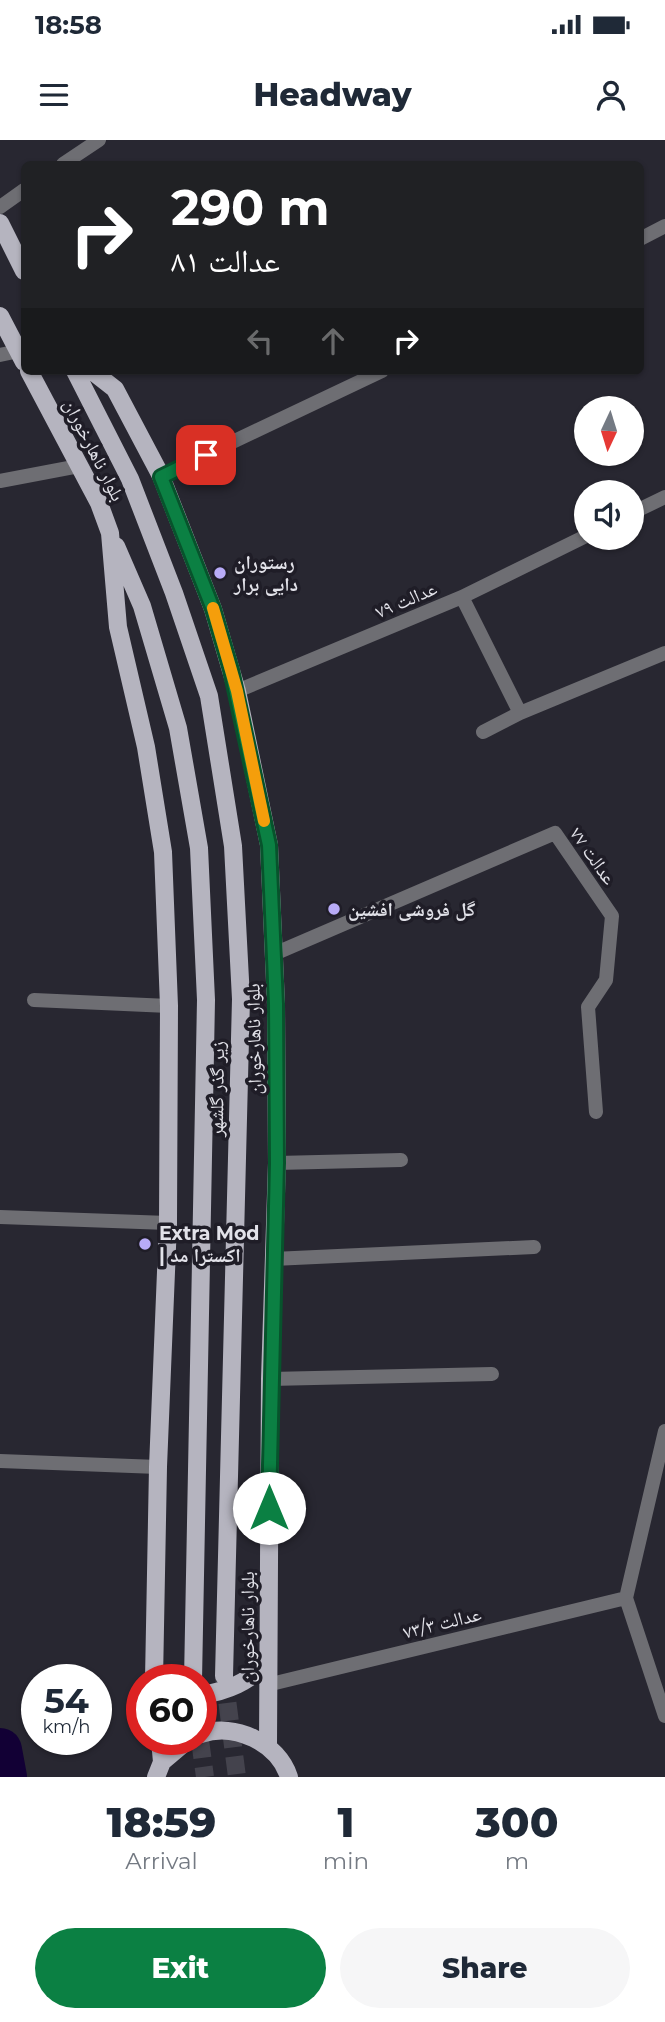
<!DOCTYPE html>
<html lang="en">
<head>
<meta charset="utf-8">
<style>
	body { margin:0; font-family:Montserrat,"Noto Naskh Arabic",sans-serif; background:#f6f6f7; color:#1f2937; height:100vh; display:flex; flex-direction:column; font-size:26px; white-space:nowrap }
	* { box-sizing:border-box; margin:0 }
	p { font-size:23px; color:#747a83 }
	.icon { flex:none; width:38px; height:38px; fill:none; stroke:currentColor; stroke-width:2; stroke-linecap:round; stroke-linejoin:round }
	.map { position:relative; height:1637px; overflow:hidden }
	.side { display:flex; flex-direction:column; background:#fff; flex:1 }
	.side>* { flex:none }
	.hud { position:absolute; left:21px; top:21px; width:623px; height:214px; border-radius:10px; box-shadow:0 2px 5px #0004; background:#202124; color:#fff; overflow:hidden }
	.needle { width:46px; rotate:184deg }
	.tools { position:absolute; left:574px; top:256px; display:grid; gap:14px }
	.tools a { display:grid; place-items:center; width:70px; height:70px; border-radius:50%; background:#fff; box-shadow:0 2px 5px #0004; font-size:35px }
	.speed { position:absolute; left:21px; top:1524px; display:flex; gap:14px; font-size:35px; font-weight:700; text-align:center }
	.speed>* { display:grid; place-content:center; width:91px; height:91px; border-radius:50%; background:#fff; box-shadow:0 2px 5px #0004; line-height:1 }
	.speed small { font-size:18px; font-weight:400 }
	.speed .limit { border:10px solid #d22; background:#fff; color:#111 }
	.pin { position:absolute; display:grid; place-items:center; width:60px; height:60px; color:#fff; margin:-30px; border-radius:14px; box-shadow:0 4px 10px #0006 }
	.me { position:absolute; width:77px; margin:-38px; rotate:0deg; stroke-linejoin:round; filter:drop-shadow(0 0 5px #0008) }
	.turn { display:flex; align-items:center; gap:24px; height:147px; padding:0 35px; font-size:32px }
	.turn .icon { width:91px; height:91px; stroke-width:2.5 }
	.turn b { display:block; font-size:49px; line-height:60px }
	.lanes { display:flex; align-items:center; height:66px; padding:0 35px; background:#0003; justify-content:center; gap:35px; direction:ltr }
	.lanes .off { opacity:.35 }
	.eta { display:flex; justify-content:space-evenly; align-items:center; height:119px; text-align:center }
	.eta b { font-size:42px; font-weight:800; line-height:49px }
	.button { display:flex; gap:14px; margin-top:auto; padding:14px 35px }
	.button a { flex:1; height:80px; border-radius:42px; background:#0b8043; color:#fff; font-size:28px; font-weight:800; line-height:80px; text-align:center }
	.button a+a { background:#f6f6f7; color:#1f2937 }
	.status { display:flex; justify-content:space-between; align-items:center; height:49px; padding:0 35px; background:#fff; direction:ltr }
	.status svg { height:19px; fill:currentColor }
	header { display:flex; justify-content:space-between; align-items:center; height:91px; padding:0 35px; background:#fff; font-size:32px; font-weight:800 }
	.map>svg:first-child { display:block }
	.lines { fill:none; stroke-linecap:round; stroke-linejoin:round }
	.river { stroke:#120035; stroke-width:44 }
	.primary-tunnel { stroke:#44434d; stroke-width:18; stroke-dasharray:18 9; stroke-linecap:butt }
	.minor { stroke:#6e6e73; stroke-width:14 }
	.tertiary { stroke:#6e6e73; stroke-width:14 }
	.primary { stroke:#b5b4bf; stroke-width:18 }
	.route-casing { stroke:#07532c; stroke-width:18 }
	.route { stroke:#0b8043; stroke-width:12 }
	.slow { stroke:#f59e0b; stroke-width:12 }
	.poi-dot { fill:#b8abf7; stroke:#1f1d27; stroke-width:2.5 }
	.labels { text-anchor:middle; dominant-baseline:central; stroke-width:7; stroke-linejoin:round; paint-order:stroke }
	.street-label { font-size:19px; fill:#e2e2e9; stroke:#1f1d27 }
	.poi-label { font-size:19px; font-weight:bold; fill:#e2e2e9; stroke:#1f1d27; text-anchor:start }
</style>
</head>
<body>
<div class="status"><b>18:58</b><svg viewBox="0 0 49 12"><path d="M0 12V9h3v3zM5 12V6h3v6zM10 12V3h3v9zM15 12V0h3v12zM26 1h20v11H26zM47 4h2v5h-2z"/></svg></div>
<header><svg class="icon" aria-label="menu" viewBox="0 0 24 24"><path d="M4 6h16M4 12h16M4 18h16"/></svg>Headway<svg class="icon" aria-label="person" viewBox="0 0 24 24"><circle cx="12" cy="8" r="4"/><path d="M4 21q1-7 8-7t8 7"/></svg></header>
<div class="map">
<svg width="665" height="1637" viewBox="0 0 665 1637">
	<rect width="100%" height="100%" fill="#282731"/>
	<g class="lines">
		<path class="river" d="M0 1610 5 1637"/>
		<path class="primary-tunnel" d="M224 1536 237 1637
			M200 1600 205 1637"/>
		<path class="minor" d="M63 24 99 0
			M0 67 24 50
			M0 215 19 211
			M0 341 79 326
			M632 373 665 357
			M462 457 520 573
			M237 551 462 457 586 396
			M483 592 520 573 665 513
			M274 814 555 693 612 776 606 840 588 867 596 972
			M34 860 169 866
			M277 1023 401 1020
			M0 1077 168 1083
			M273 1119 534 1107
			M270 1239 492 1234
			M665 1291 626 1458 665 1576
			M0 1321 158 1327
			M267 1545 626 1458"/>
		<path class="tertiary" d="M640 99 665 86
			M161 336 382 231"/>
		<path class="primary" d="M0 83 24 131
			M0 176 24 222
			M29 231 99 363 110 393 118 487 146 607 163 712 169 866 168 1083 158 1327 154 1540
			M75 231 130 339 174 453 209 556 233 706 241 859 224 1536
			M92 231 115 249 161 336 213 469 237 551 269 705 276 864 277 1023 270 1239 268 1606
			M116 406 142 466 178 588 199 708 206 860 193 1540
			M201 1555C229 1551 247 1542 268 1523
			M201 1594C235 1582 278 1603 289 1637
			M160 1600 162 1622
			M156 1637 162 1622 188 1600"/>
	</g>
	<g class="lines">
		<g class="route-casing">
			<path id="route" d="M206 315 161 337 213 469 231 530 269 705 276 864 277 1023 269 1368"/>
		</g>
		<use href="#route" class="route"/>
		<path class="slow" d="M213 468 237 551 264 681"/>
	</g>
	<g class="poi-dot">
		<circle cx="220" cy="433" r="7"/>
		<circle cx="334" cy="769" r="7"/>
		<circle cx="145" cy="1104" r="7"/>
	</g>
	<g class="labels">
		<g class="street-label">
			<text transform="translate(94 310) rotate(63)">بلوار ناهارخوران</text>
			<text transform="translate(406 460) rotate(-23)">عدالت ۷۹</text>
			<text transform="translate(593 716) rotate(55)">عدالت ۷۷</text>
			<text transform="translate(254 899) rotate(-91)">بلوار ناهارخوران</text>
			<text transform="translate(217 949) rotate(-89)">زیر گذر گلشهر</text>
			<text transform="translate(442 1483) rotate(-14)">۷۳/۳ عدالت</text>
			<text transform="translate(247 1487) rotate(-90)">بلوار ناهارخوران</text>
		</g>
		<g class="poi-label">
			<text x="234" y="422">رستوران<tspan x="234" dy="22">دایی برار</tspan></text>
			<text x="348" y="769">گل فروشی افشین</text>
			<text x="159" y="1093">Extra Mod<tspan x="159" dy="22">| اکسترا مد</tspan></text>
		</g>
	</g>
</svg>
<div class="tools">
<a><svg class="needle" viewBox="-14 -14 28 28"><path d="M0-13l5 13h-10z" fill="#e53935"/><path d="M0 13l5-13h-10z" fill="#747a83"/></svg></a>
<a><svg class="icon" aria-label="sound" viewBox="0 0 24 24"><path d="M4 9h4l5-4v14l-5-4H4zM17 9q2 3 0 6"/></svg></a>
</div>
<div class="speed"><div>54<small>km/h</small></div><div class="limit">60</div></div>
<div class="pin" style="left:206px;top:315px;background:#d93025"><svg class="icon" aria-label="arrive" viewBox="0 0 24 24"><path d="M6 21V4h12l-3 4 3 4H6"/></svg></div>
<svg class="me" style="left:269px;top:1368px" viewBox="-20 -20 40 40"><circle r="19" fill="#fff"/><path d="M0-13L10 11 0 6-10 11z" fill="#0b8043"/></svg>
<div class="hud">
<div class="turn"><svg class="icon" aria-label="right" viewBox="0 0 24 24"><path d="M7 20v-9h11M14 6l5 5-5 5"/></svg><div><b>290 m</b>عدالت ۸۱</div></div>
<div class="lanes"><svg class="icon off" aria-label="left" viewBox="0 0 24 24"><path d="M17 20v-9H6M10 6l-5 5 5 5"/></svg><svg class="icon off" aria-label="ahead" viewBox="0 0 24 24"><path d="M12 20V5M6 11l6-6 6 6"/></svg><svg class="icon" aria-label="right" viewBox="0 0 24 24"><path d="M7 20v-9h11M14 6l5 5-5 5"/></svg></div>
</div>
</div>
<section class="side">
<div class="eta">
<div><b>18:59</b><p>Arrival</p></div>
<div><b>1</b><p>min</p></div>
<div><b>300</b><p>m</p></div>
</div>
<div class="button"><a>Exit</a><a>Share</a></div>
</section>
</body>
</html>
